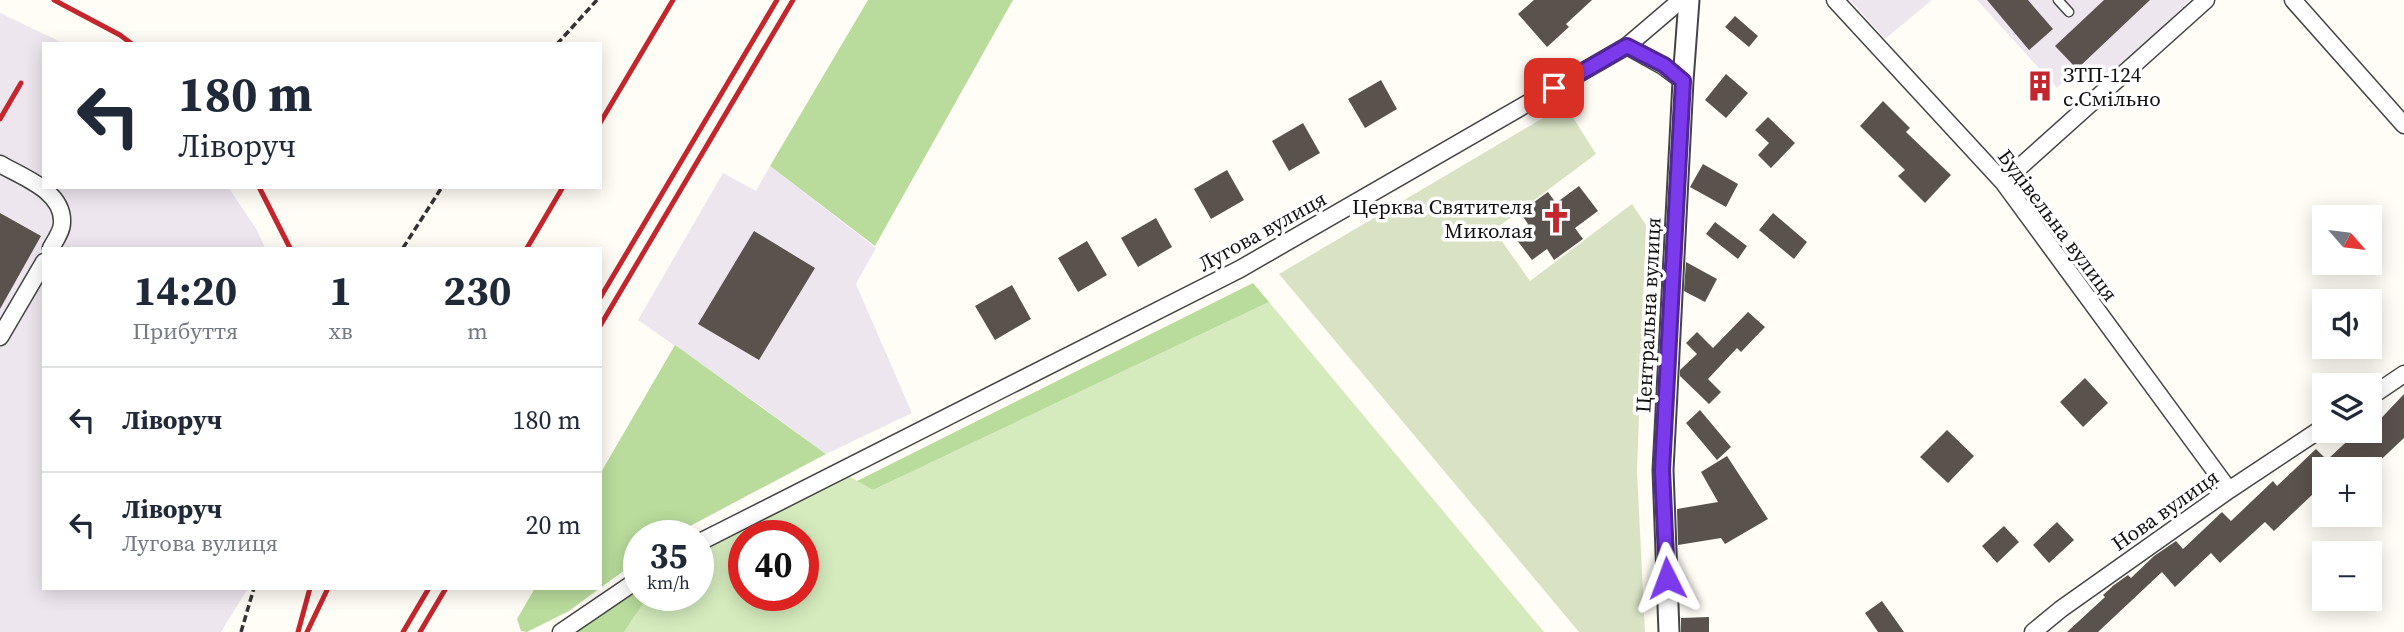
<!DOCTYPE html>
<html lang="uk">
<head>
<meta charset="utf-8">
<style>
	body { margin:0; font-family:"Source Serif 4",serif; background:#f2f2f3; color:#1f2937; height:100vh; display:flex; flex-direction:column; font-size:26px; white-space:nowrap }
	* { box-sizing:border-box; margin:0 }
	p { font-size:23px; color:#747a83 }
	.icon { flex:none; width:38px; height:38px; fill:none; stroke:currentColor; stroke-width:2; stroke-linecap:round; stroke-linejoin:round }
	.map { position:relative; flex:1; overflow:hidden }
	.details { position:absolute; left:42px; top:247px; width:560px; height:343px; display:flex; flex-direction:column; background:#fff; border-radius:0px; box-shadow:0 4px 18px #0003 }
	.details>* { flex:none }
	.guide { position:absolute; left:42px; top:42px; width:560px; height:147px; border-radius:0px; box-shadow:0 4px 18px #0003; background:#fff; color:#1f2937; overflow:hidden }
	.needle { width:46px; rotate:118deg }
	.tools { position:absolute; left:2312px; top:205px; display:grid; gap:14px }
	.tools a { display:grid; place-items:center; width:70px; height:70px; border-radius:0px; background:#fff; box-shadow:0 4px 18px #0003; font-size:35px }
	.speed { position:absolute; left:623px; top:520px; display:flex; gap:14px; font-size:35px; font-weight:700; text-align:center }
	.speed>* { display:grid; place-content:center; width:91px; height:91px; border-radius:50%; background:#fff; box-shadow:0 4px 18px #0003; line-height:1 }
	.speed small { font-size:18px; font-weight:400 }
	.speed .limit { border:10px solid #d22; background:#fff; color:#111 }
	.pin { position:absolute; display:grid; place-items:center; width:60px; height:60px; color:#fff; margin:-30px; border-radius:14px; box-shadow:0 4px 10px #0006 }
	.me { position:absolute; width:77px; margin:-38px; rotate:357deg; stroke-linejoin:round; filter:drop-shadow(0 0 5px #0008) }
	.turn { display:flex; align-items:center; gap:24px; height:147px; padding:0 21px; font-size:32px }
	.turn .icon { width:91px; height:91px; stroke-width:2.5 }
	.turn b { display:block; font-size:49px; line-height:60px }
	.eta { display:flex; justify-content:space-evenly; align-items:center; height:119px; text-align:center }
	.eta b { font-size:42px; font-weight:700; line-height:49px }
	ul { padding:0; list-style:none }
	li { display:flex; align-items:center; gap:21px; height:105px; padding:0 21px; border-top:2px solid #e0e1e3 }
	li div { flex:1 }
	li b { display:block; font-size:26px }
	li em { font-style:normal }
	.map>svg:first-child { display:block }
	.industrial { fill:#eee6ef }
	.green { fill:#d5ebbd; fill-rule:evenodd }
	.forest { fill:#b9dc9c }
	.cemetery { fill:#d9e3c4 }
	.building { fill:#5a524d }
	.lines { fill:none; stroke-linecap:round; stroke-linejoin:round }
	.service-casing { stroke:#444; stroke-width:11 }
	.minor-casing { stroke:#444; stroke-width:19 }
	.tertiary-casing { stroke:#444; stroke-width:23 }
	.path { stroke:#333; stroke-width:3.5; stroke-dasharray:7 3.5; stroke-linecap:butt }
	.service { stroke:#fff; stroke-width:8 }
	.minor { stroke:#fff; stroke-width:16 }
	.tertiary { stroke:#fff; stroke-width:19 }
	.rail { stroke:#c4262e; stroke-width:5 }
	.route-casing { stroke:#51269a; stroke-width:18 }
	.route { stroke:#7c3aed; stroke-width:12 }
	.labels { text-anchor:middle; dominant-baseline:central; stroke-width:7; stroke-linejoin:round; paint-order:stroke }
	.poi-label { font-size:21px; fill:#111; stroke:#fff; text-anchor:start }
	.street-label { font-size:21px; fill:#111; stroke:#fff }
</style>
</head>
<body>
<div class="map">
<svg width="2404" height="632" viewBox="0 0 2404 632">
	<rect width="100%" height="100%" fill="#fffdf5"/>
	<path class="industrial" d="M1850 0H1932L1885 39Z
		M1977 0H2190L2099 87 2071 74 2057 88Z
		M0 13 65 44H44V187H228L257 230 265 248H44V588H248L221 632H0Z
		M770 166 876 248 856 284 912 413 826 454 766 410 638 320 723 173 756 191Z"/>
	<path class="green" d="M1269 302 1544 632H624L649 595H698V553L847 475 873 490ZM744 536H803V595H744Z"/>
	<path class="forest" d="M868 0H1013L875 246 770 166Z
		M1253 283 1269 302 873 490 857 481Z
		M675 345 826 454 673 535 639 536V560L600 588V474Z
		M535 588H600L569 611 527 632 521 631 517 619Z
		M639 588V595H649L624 632H573Z"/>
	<path class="cemetery" d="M1565 105 1596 154 1494 230 1530 281 1632 204 1646 225 1637 471 1645 632H1579L1279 274Z"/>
	<path class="building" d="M1534 0H1592L1566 24 1569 27 1547 47 1518 14Z
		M1987 0H2028L2053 29 2029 50Z
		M2104 0H2150L2077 69 2055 46Z
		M1735 16 1758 36 1749 47 1725 27Z
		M1726 74 1748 93 1726 118 1705 100Z
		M2041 75 2051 86 2040 97 2030 86Z
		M1381 80 1397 109 1365 128 1348 99Z
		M1883 101 1910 128 1906 132 1951 175 1925 203 1898 176 1905 170 1860 126Z
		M1768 117 1795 143 1771 168 1758 155 1769 143 1755 130Z
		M1303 123 1320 153 1289 171 1272 141Z
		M1703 164 1738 184 1726 207 1690 187Z
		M1227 170 1244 200 1211 219 1194 189Z
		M1579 186 1598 211 1575 228 1583 239 1554 260 1547 249 1532 260 1513 235 1528 224 1520 212 1548 192 1556 203Z
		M0 213 41 236 0 309Z
		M1773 213 1807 242 1794 259 1759 230Z
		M1156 218 1172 247 1138 267 1121 238Z
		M1715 222 1747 246 1738 259 1706 234Z
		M754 231 815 268 759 360 698 324Z
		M1087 241 1107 275 1078 292 1058 258Z
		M1686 262 1717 279 1705 302 1684 291Z
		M1012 285 1031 319 995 340 975 306Z
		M1748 312 1765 327 1741 352 1737 348 1708 379 1721 392 1709 404 1680 376V370L1697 354 1686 343 1697 332 1713 348Z
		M2085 378 2108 403 2083 427 2060 402Z
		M2404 394V438L2371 469H2324V506L2313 494 2274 531 2265 522 2220 563 2211 553 2175 587 2162 572 2098 632H2067L2105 597 2103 595 2114 585 2128 575 2131 578 2154 556 2176 541 2183 549 2222 512 2231 521 2273 481 2277 486 2316 449 2327 460 2359 430H2370Z
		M1700 410 1731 447 1717 460 1686 423Z
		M1947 430 1974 456 1948 483 1920 457Z
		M1727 456 1768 519 1725 544 1721 538 1678 545 1677 509 1718 502 1701 472Z
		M2057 522 2074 540 2049 563 2033 545Z
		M2004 526 2019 542 1997 563 1982 546Z
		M1882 601 1904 632H1878L1865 613Z
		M1709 617V632H1681V618Z"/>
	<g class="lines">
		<g class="service-casing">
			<path id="service" d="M2058 0 2069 12"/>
		</g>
		<g class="minor-casing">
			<path id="minor" d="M1835 0 2003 182 2229 490
				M2293 0 2404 125
				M1627 46 1663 66 1683 81
				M0 164C22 177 64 191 62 223 62 231 55 241 51 248
				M2003 182 2206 0
				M0 337 44 262
				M2370 397 2404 374
				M698 543 1240 269 1627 46 1681 0
				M561 632 639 579
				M2033 632 2061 609 2229 490 2324 427"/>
		</g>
		<g class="tertiary-casing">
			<path id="tertiary" d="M1669 632 1663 470 1683 81 1689 0"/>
		</g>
		<path class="path" d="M557 44 597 0
			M403 248 442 187
			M241 632 254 588"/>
		<use href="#service" class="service"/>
		<use href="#minor" class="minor"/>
		<use href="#tertiary" class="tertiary"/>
		<path class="rail" d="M54 0 120 35 132 44
			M0 119 21 83
			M600 123 673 0
			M259 187 290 248
			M527 248 563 187
			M600 298 777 0
			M600 326 793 0
			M298 632 310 588
			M307 632 328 588
			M403 632 429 588
			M420 632 446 588"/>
	</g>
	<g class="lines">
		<g class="route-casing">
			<path id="route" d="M1554 88 1627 46 1664 65 1683 81 1662 470 1667 578"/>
		</g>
		<use href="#route" class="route"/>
	</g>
	<defs>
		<g id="building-bare" transform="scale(2.415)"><path d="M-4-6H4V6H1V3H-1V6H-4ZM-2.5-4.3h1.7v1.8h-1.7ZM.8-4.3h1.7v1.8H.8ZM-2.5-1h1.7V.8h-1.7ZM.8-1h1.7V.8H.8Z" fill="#c4262e" stroke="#fff" stroke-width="2.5" paint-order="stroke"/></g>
		<g id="church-bare" transform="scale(2.415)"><path d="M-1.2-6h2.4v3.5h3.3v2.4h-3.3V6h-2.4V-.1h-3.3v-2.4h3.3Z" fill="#c4262e" stroke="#fff" stroke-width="2.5" paint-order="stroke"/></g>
	</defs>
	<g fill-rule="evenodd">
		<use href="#building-bare" x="2040" y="86"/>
		<use href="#church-bare" x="1556" y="218"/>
	</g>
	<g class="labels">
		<g class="poi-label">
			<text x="2063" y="74">ЗТП-124<tspan x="2063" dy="24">с.Смільно</tspan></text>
			<text x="1533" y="206" text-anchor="end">Церква Святителя<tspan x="1533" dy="24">Миколая</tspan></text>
		</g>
		<g class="street-label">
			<text transform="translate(2058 225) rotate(53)">Будівельна вулиця</text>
			<text transform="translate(1262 231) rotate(-29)">Лугова вулиця</text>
			<text transform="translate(1648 315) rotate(-87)">Центральна вулиця</text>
			<text transform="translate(2165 510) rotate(-35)">Нова вулиця</text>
		</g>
	</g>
</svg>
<div class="tools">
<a><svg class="needle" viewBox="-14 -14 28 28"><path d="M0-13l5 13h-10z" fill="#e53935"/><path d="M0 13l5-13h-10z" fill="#747a83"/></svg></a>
<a><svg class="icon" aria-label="sound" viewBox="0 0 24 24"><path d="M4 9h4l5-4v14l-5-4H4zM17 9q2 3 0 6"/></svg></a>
<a><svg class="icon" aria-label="layers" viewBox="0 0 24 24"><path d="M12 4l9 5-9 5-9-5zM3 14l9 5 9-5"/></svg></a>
<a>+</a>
<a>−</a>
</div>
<div class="speed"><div>35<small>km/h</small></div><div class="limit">40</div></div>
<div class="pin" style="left:1554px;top:88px;background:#d93025"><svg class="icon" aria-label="arrive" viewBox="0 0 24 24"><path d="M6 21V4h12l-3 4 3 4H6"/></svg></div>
<svg class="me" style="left:1667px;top:578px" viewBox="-20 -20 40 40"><path d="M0-17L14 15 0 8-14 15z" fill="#7c3aed" stroke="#fff" stroke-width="4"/></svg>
<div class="guide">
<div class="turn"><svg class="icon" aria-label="left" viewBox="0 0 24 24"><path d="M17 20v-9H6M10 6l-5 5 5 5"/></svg><div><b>180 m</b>Ліворуч</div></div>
</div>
<section class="details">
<div class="eta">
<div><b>14:20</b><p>Прибуття</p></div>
<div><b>1</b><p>хв</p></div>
<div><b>230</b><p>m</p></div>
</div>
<ul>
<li><svg class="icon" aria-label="left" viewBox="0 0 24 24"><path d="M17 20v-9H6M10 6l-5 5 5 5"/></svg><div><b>Ліворуч</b></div><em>180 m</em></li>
<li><svg class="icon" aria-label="left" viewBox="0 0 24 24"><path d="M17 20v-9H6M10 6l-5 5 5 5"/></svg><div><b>Ліворуч</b><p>Лугова вулиця</p></div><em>20 m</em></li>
</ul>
</section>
</div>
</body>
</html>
